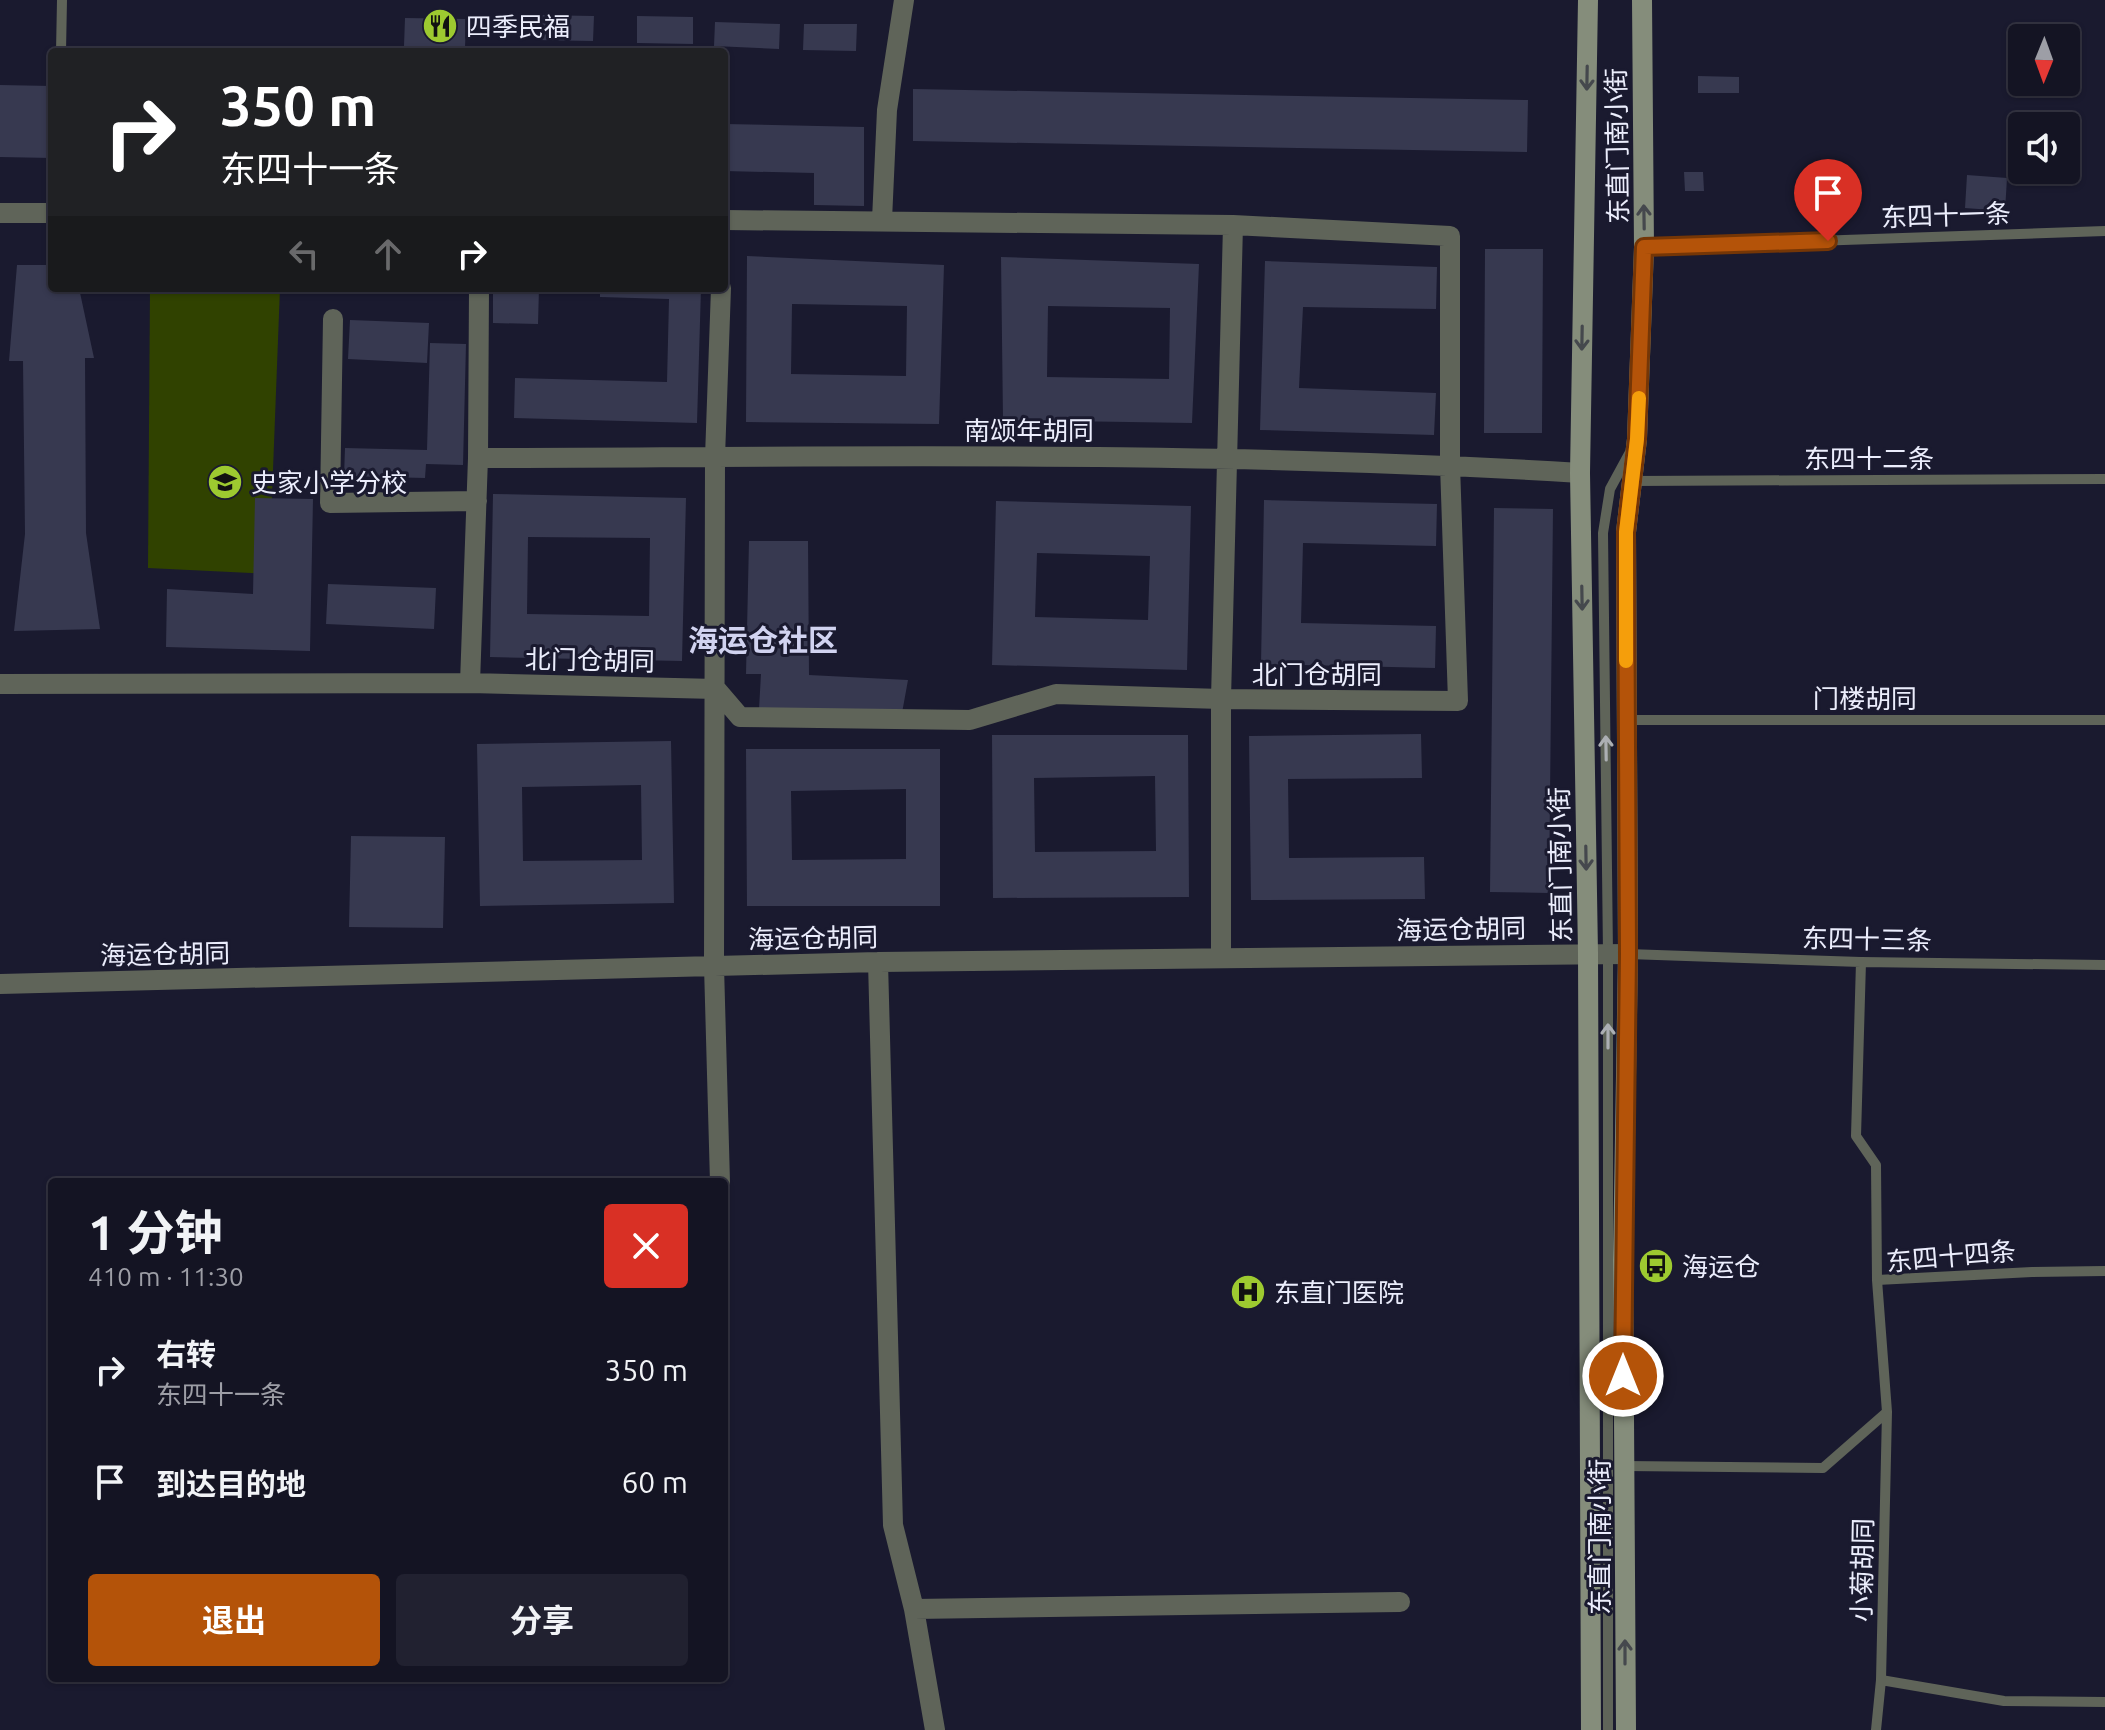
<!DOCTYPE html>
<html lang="zh">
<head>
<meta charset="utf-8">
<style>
	body { margin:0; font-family:Ubuntu,"Noto Sans SC",sans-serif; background:#212130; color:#f1f3f6; height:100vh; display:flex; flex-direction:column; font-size:30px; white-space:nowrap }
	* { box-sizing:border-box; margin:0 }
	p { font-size:26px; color:#9d9ea6 }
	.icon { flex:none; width:44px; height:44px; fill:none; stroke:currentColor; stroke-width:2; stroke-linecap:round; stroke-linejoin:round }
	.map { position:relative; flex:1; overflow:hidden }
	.sheet { position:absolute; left:48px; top:1178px; width:680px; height:504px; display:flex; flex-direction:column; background:#141423; border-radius:8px; box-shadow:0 2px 6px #0004,0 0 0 2px #333341 }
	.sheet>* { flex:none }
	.banner { position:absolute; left:48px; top:48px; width:680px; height:244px; border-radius:8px; box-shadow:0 2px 6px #0004,0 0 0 2px #333341; background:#202124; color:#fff; overflow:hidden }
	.needle { width:52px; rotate:181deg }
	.controls { position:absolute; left:2008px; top:24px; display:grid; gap:16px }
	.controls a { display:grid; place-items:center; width:72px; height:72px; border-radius:8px; background:#141423; box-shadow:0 2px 6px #0004,0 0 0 2px #333341; font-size:40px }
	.pin { position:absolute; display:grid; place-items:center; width:68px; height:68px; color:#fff; margin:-82px -34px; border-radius:50% 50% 50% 0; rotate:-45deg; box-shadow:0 0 8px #0007 }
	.pin .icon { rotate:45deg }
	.me { position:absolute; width:88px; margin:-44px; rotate:0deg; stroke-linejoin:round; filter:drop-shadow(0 0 6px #0008) }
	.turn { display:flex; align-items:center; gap:28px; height:168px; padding:0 40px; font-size:36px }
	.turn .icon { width:104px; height:104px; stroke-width:2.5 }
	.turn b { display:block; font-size:56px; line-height:68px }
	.lanes { display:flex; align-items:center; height:76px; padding:0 40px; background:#0003; justify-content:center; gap:40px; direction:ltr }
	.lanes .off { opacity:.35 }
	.round { display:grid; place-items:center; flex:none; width:84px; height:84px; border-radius:8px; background:#212130 }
	.head { display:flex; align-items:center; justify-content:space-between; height:136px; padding:0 40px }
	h1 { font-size:48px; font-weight:700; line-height:60px }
	.cta { display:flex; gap:16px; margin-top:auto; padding:16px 40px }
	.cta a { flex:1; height:92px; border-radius:8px; background:#b45309; color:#fff; font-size:32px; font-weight:700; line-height:92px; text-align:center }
	.cta a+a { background:#212130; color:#f1f3f6 }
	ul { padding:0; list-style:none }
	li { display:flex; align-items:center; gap:24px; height:112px; padding:0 40px }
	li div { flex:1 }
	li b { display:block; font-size:30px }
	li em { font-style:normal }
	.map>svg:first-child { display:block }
	.green { fill:#304200 }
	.building { fill:#373950; fill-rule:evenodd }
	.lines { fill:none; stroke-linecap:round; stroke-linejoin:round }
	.service { stroke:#5f6459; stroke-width:10 }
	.minor { stroke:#5f6459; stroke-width:20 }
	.secondary { stroke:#858d7b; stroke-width:20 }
	.oneway { stroke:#45484d }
	.oneway2 { stroke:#acafb3 }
	.route-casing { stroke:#753606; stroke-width:20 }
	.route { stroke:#b45309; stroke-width:14 }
	.slow { stroke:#f59e0b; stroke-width:14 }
	.labels { text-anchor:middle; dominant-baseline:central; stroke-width:6; stroke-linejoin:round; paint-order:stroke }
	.poi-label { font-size:26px; fill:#ebedfc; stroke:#1a1a2f; text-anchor:start }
	.street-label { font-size:26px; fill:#ebedfc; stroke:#1a1a2f }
	.quarter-label { font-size:30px; font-weight:bold; fill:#d1d3f0; stroke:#1a1a2f }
</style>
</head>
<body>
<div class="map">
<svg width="2105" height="1730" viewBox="0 0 2105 1730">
	<rect width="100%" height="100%" fill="#1a1a2f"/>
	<path class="green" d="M150 288H280L269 574 148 568Z"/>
	<path class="building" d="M536 15 594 16 593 41 536 40Z
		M637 16 693 17V44L637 43Z
		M405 18 466 19 465 48 404 46Z
		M715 22 780 24 779 49 714 46Z
		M804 24H857L856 51 803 50Z
		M1698 76 1739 77V93H1698Z
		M0 85 52 86V158L0 157Z
		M913 89 1528 100 1527 152 913 141Z
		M724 124 864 127V206L814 205V173L724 171Z
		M1684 172H1703L1704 191H1685Z
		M1967 175 2007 178 2005 211 1965 208Z
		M1485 249H1543L1542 433H1484Z
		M747 256 944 265 939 424 746 422ZM792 304 907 306 906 376 791 374Z
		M1001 257 1199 264 1192 423 1003 420ZM1048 306 1170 308 1169 379 1047 377Z
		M1265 261 1437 267 1436 309 1303 307 1299 388 1436 393 1434 435 1260 430Z
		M17 265H52V288H79L94 358H85L86 533 100 629 14 631 25 534 23 361H9Z
		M493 288H539L538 324 493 323Z
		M600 288H701L697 423 514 418 515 378 667 382 669 299 600 297Z
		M350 320 429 323 427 363 348 359Z
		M430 343 466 344 463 465 426 464 425 478 344 476 345 448 427 450Z
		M493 494 686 498 682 661 490 657ZM528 537 650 538 649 616 527 614Z
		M255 498 313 499 310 651 166 647 167 589 253 594Z
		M1264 500 1437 504 1436 546 1303 543 1301 623 1436 626 1435 668 1261 664Z
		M996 501 1191 506 1187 670 992 665ZM1037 553 1150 556 1148 620 1035 617Z
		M1494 508 1553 509 1549 893 1490 892Z
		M749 541H808L809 675 908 680 902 713 759 709 761 674H746Z
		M328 584 436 588 434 629 326 624Z
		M1421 734 1422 778 1288 779 1289 858 1424 857 1425 899 1251 900 1249 736Z
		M992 735H1188L1189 897 993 898ZM1155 776 1156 851 1035 852 1034 778Z
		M671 741 674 903 480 906 477 744ZM641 785 642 860 523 861 522 787Z
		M746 749H940V906H747ZM906 789V859L792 860 791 791Z
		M351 836 445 837 443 928 349 927Z"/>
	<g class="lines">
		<path class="service" d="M61 52 62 0
			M1644 247 2105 231
			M1632 481 2105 479
			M1625 720H2105
			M1628 954 1861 962 2105 965
			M1861 962 1856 1136 1876 1165 1877 1280
			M1624 1466 1823 1468 1887 1412 1877 1280 2032 1272 2105 1271
			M1881 1680 2004 1701 2105 1702
			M1608 1730V954L1603 533 1610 489 1629 454
			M1876 1730 1881 1680 1887 1412"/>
		<path class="minor" d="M0 213H52
			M882 220 887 110 904 0
			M333 319 330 503 477 501
			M478 458C846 457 1213 450 1580 473
			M470 683 478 458 479 288
			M0 684 470 683 716 689 740 717 970 720 1056 694 1221 699 1458 701 1450 465V236L1233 225 724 220
			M1221 957V699L1233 225
			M878 962 893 1525 914 1609 935 1730
			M0 984 878 962 1628 954
			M720 1182 714 966 715 457 721 288
			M914 1609 1400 1602"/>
		<path class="secondary" d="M1588 0 1580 473 1588 953 1591 1730
			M1626 1730 1623 1260 1628 954 1626 532 1637 439 1644 247 1642 0"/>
	</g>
	<defs><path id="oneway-shaft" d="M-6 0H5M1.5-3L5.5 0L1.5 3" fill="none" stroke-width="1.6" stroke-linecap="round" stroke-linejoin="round" transform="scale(2)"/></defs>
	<g class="oneway">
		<use href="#oneway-shaft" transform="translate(1587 78) rotate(91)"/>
		<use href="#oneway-shaft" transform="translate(1644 217) rotate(-91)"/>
		<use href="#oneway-shaft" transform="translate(1582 338) rotate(91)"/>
		<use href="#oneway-shaft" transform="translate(1582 598) rotate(89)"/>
		<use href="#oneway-shaft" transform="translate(1586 858) rotate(89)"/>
		<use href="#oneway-shaft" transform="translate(1625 1652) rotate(-90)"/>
	</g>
	<g class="oneway2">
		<use href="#oneway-shaft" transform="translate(1606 748) rotate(-91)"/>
		<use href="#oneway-shaft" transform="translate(1608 1036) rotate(-90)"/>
	</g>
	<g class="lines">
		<g class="route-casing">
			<path id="route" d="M1623 1376 1628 954 1626 532 1637 439 1644 247 1828 241"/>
		</g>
		<use href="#route" class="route"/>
		<path class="slow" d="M1626 661V532L1637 439 1639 398"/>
	</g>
	<defs>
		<g id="restaurant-disc" transform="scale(1.8)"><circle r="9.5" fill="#9dca30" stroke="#1a1a2f"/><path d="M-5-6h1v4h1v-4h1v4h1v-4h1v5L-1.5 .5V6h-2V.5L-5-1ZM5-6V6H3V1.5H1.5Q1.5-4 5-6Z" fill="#111"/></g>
		<g id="school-disc" transform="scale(1.8)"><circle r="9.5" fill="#9dca30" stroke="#1a1a2f"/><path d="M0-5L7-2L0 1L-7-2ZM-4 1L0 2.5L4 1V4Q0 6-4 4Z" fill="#111"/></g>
		<g id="bus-disc" transform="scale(1.8)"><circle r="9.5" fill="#9dca30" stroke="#1a1a2f"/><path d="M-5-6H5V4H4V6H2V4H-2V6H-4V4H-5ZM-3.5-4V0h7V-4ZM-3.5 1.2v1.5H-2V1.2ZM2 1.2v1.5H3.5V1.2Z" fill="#111"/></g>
		<g id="hospital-disc" transform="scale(1.8)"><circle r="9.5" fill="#9dca30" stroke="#1a1a2f"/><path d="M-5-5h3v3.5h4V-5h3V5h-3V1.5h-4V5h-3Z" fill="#111"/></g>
	</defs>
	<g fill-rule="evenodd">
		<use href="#restaurant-disc" x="440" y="26"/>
		<use href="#school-disc" x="225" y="482"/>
		<use href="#bus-disc" x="1656" y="1266"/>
		<use href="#hospital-disc" x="1248" y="1292"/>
	</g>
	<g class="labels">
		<g class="poi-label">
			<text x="466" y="26">四季民福</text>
			<text x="251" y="482">史家小学分校</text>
			<text x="1682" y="1266">海运仓</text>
			<text x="1274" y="1292">东直门医院</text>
		</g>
		<g class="street-label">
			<text transform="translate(1617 146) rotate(-91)">东直门南小街</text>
			<text transform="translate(1946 215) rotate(-2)">东四十一条</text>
			<text x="1029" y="430">南颂年胡同</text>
			<text x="1869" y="458">东四十二条</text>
			<text transform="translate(590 660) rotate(1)">北门仓胡同</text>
			<text x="1317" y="674">北门仓胡同</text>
			<text x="1865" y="698">门楼胡同</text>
			<text transform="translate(1560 865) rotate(-91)">东直门南小街</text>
			<text transform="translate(1461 929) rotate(-1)">海运仓胡同</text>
			<text transform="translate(813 938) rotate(-1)">海运仓胡同</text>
			<text transform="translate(1867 939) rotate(1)">东四十三条</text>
			<text transform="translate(165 954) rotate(-1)">海运仓胡同</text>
			<text transform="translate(1951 1256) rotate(-5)">东四十四条</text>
			<text transform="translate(1599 1537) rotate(-90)">东直门南小街</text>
			<text transform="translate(1862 1570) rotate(-89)">小菊胡同</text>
		</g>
		<g class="quarter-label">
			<text x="763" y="640">海运仓社区</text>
		</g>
	</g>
</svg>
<div class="controls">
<a><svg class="needle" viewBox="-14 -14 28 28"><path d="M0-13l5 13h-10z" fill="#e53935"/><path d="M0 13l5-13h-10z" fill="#9d9ea6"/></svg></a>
<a><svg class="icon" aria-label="sound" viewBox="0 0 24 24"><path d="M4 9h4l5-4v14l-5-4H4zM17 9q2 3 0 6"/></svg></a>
</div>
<div class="pin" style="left:1828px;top:241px;background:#d93025"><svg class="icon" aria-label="arrive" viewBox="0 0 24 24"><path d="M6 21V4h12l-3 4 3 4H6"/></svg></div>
<svg class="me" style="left:1623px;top:1376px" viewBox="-20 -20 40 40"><circle r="17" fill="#b45309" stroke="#fff" stroke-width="3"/><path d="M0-11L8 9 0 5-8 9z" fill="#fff"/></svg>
<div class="banner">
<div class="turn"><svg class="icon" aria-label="right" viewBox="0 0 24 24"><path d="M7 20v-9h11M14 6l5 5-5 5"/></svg><div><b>350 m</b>东四十一条</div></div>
<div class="lanes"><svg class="icon off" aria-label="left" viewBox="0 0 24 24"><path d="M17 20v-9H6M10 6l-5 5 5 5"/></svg><svg class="icon off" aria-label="ahead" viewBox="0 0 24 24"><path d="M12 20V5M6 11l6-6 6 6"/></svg><svg class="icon" aria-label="right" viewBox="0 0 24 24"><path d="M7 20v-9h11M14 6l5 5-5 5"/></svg></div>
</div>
<section class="sheet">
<div class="head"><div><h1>1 分钟</h1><p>410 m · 11:30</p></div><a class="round" style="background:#d93025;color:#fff"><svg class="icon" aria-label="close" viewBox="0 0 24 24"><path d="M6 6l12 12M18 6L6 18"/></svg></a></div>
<ul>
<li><svg class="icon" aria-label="right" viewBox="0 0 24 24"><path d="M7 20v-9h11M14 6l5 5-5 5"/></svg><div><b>右转</b><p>东四十一条</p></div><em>350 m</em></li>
<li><svg class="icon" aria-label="arrive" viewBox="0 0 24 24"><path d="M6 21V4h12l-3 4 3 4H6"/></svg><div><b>到达目的地</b></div><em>60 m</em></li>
</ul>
<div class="cta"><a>退出</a><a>分享</a></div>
</section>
</div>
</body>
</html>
